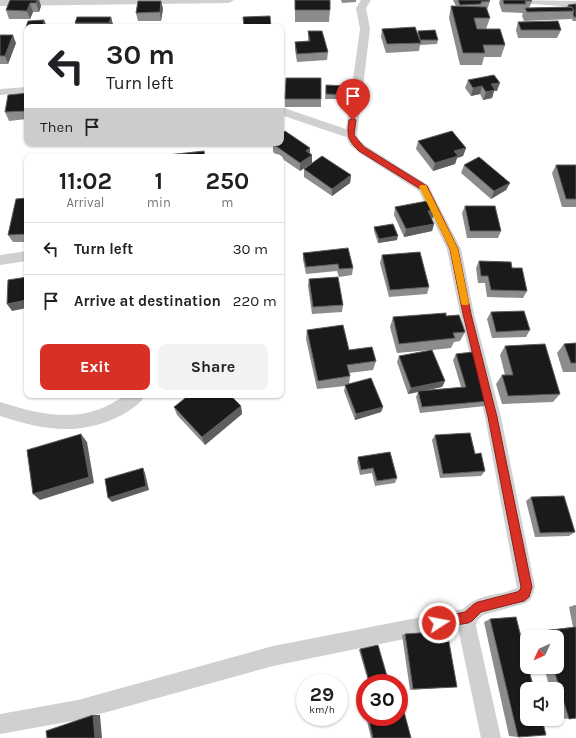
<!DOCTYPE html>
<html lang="en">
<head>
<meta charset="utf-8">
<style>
	body { margin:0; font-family:Karla,sans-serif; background:#f2f2f2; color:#202124; height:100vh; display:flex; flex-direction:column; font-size:15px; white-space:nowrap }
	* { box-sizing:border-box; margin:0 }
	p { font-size:13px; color:#757577 }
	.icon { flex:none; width:22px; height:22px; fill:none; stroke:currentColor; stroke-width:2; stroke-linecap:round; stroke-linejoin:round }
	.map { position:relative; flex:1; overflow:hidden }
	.side { position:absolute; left:24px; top:154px; width:260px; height:244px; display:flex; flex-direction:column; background:#fff; border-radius:8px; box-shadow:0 1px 3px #0004 }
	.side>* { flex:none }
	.guide { position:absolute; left:24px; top:24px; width:260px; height:122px; border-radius:8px; box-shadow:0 1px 3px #0004; background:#fff; color:#202124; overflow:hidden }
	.needle { width:26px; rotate:225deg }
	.controls { position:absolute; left:520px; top:630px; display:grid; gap:8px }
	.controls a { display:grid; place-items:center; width:44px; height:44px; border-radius:8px; background:#fff; box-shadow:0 1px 3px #0004; font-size:20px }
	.speed { position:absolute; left:296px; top:674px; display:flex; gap:8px; font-size:20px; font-weight:700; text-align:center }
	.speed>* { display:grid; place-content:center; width:52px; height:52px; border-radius:50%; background:#fff; box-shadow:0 1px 3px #0004; line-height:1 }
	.speed small { font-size:10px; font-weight:400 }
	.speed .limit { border:6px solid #d22; background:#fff; color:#111 }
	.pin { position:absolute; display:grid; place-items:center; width:34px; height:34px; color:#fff; margin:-41px -17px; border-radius:50% 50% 50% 0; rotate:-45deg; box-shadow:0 0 4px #0007 }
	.pin .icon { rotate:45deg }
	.me { position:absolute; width:44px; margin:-22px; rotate:79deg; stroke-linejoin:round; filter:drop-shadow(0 0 3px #0008) }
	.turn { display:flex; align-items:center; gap:14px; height:84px; padding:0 16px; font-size:18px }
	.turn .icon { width:52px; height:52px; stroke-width:2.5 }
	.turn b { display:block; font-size:28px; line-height:34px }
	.then { display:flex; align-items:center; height:38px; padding:0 16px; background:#0003; gap:8px; font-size:15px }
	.eta { display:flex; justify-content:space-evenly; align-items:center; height:68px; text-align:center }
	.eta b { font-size:24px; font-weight:700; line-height:28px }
	.button { display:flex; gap:8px; margin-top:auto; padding:8px 16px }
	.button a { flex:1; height:46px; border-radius:8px; background:#d93025; color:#fff; font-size:16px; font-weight:700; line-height:46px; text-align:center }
	.button a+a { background:#f2f2f2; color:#202124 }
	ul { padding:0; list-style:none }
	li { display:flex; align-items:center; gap:12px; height:52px; padding:0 16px; border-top:1px solid #e0e0e0 }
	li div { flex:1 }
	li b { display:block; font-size:15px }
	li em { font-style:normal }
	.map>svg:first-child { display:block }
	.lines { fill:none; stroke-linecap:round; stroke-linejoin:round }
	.street { fill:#d0d0d0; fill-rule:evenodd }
	.wall { fill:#8c8c8c }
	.shaded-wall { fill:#5f5f5f }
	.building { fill:#1a1a1a; stroke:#5f5f5f }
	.route { fill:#d93025; stroke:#8d1f18 }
	.slow { fill:#f59e0b }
</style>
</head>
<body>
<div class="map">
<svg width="576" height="738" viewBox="0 0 576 738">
	<rect width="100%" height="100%" fill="#fff"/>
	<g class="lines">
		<path class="street" d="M0 0H234L229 3 0 6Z
			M361 0H371L366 8 370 29 357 135 359 140 366 146 428 185 461 249 474 314 501 417 535 587 531 599 526 603 483 615 477 621 476 626 501 738H481L458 628 273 666 78 720 0 734V714L78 700 273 646 463 609C480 592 497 597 517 588L485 417 460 314 447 249 419 191 358 152 350 145 346 137 281 115V107L346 129 360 29 356 8Z
			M513 0 576 1V7L518 3Z
			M27 87V93L0 95V89Z
			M27 251V261L0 265V255Z
			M125 395H145C141 404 130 410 122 415 79 437 44 430 0 416V402C44 416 85 425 125 395Z"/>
	</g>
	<path class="wall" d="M39 0 41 6 39 12H33L30 19H9L6 10Z
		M295 0 330 10 329 22H295Z
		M341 0H356V2L342 3Z
		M453 0H489L490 1 487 10 490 18 486 29 505 45 501 57H484L482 65H460L449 18 451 6H456Z
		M500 0H531L532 1 529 8 567 7 568 5 576 4V21H573L571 18V19L524 21 522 16 523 13 502 12 499 3Z
		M161 1 163 9 161 21H138L136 13Z
		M111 17 113 25 112 27H76L75 23Z
		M518 22 561 30 557 38H518L516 30Z
		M382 29 418 33V31L438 40 437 44 420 45 419 51 386 53 381 37Z
		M308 31 328 52 327 60 297 62 295 50V42L308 41Z
		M0 35 16 43 8 64H0Z
		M468 80 497 91H494L492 98 483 100 480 94 471 96 465 88Z
		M326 85 347 95V99H325Z
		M27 93V119L9 121 5 112Z
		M285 99H321V107H285Z
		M418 141 466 148 463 156 457 158 455 164 433 171 416 149Z
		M273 144 310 153 312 155V163L300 171 281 158V157H280L273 152Z
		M464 165 510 183 506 190 491 199 461 173Z
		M556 165H576V207H562L552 173Z
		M304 169 351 175 350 183 332 196 304 177Z
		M27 198V242H13L8 235Z
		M465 206 501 231 498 238H467L462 213Z
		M395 207 433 218H431L434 224 432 231 404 237 394 215Z
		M374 227 397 240 378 243 374 231Z
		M303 253 353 268 352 275 339 277 337 271 306 274 303 260Z
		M382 255 429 287 427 294 389 297 380 263Z
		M479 261 512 268 527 291 523 298 487 297 485 283H478L476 268Z
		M309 279 343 305 342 312 312 314 308 286Z
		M491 312 530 330 526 337 492 338 487 319Z
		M446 316 465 332 460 341 454 342 451 348 432 350 445 381 442 387 421 391 461 387 453 360 456 354 489 401 485 406 420 413 416 397 418 392 408 394 397 362 399 356 431 350 397 353 390 327 393 317Z
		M307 330 349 350 376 361 373 370 349 373 350 376 349 384 383 407 381 412 355 420 344 391 345 386 317 389 306 339Z
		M576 343V372H563L557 353 564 344Z
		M505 346 560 394 553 402 502 404 496 384 502 375H505L500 355Z
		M241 406 242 414 205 445 177 415 174 407Z
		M435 435 475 454 485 471 481 476 440 478 432 440Z
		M358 457 397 478 395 483 375 486 372 473 360 475 357 462Z
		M531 497 575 532 569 536 535 537 526 501Z
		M575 605H576V718L569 719 559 718 557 712V689H550L544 667H557V637H535L534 633 542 631 573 627 569 607Z
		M490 619 518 737 509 736 484 622Z
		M405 634 453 687 410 690 402 635Z
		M360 649 387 676 368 681 359 650Z
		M399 708H403L411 738H371L366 717H399Z"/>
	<path class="shaded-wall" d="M37 0H39L41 6 39 12 36 3Z
		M161 1 163 9 161 21 160 12Z
		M30 3 33 12 30 19 27 11Z
		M111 17 113 25 112 27H110L109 23Z
		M44 20 46 24 45 27H43Z
		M13 35 16 43 8 64 5 56Z
		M500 83 497 91H494L492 98 483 100 486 92 491 84Z
		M482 86 480 94 471 96 473 88Z
		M310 148V156L306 151Z
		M466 148 463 156 457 158 455 164 433 171 435 163 454 151Z
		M312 155V163L300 171V163Z
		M351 175 350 183 332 196V189Z
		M510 183 506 190 491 199 494 191Z
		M435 210 433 218 426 219 428 211Z
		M434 224 432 231 404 237 406 229Z
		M398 236 397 240 378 243 379 239Z
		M27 300V308L12 311 7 304Z
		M445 381 442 387 408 394 411 388Z
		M241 406 242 414 205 445 202 437Z
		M383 407 381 412 355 420 356 414Z
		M81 434 87 442 94 483 40 500 33 494Z
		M143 468 145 473 149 490 112 502 108 498Z
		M93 715H100L102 738H95Z"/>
	<path class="building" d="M10 0H37L36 3H30L27 11 6 10Z
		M295 0H330V10H295Z
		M458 0H489L490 1 481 2V4L460 5Z
		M503 0H531L532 1H525L526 4H504Z
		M138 1H161L160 12 136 13Z
		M576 4V17H574L573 14 574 11 572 7H569L568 5Z
		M451 6 486 7 490 18H474L477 29H500L505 45H483L485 53H463Z
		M572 7 574 11 527 12 525 8Z
		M270 16 271 27H244L243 17Z
		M77 17H111L109 23H75Z
		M44 20 43 27H27V30H25L28 21Z
		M558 21 561 30H521L518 22Z
		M415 27 421 43 387 44 382 29Z
		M435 30 438 40H420L418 31Z
		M308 31H322L328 52 297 54 295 42 310 41Z
		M0 35H13L5 56H0Z
		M494 75 500 83 491 84 495 90 486 92 482 86 473 88 468 80Z
		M286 78H321V99H285Z
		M326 85 347 86V95L326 94Z
		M27 93V111L5 112 8 95Z
		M285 131 310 148 306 151 312 155 300 163 273 144 274 143H281V134Z
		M452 131 466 148 454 151 458 156 435 163 418 141Z
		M204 151 205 157H149Z
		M322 156 351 175 332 189 304 169Z
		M479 157 510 183 494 191 464 165Z
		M556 165H576V199H566Z
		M27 198V234L8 235 16 199Z
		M427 201 435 210 428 211 434 224 406 229 395 207Z
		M465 206H495L501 231H470Z
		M393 224 398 236 379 239 374 227Z
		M348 248 353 268 339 269 338 264 306 267 303 253Z
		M420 252 429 287 390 290 382 255Z
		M479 261 511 262 512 268H522L527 291 491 290 488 276H481Z
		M27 277V300L7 304 8 280Z
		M338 277 343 305 313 307 309 279Z
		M524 311 530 330 496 332 491 312Z
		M446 313V316L459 315 465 332 453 333 455 338 399 344 393 317Z
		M343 325 349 350 372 347 376 361 347 365 350 376 318 381 307 330Z
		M576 343V363H571L564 344Z
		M545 344 560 394 508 396 502 375H513L505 346Z
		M432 350 445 381 411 388 399 356Z
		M473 352 489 401 422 407 418 391 466 387 456 354Z
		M371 378 383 407 356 414 345 385Z
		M189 395H230L241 406 202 437 174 407Z
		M470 433 475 454 481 453 485 471 443 474 435 435Z
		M81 434 89 477 33 494 27 450Z
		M390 452 397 478 377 481 373 468 361 470 358 457Z
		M143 468 146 486 108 498 105 479Z
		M564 496 575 532 540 533 531 497Z
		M516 617 527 661V667H528L534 689H527V719H542L546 735 518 737 490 619Z
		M576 627V718L569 719 553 667H557V637H544L542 631Z
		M447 631 457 687 413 689 405 634Z
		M378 645 387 676 369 681 360 649Z
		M403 708 411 738H373L368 717H399V709Z
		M93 715 95 738H47L46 731Z"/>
	<path class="route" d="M353 118 356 120 354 135 364 147 427 186 458 249 471 314 497 417 532 587 529 597 524 601 481 612 472 621 468 623 439 628 435 627 433 623 435 619 439 617 465 612 474 604 478 602 517 592 520 590 521 587 488 417 463 314 450 249 422 190 359 151C347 139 347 136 349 120Z"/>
	<path class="slow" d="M421 185H426L458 249 469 303 468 305H462L461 303 450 249 419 187Z"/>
</svg>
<div class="controls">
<a><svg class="needle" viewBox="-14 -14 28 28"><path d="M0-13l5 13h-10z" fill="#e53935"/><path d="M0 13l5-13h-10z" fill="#757577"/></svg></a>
<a><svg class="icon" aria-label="sound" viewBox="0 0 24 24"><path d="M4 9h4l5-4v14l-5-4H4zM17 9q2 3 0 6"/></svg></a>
</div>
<div class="speed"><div>29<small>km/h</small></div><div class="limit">30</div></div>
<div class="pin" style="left:353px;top:120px;background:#d93025"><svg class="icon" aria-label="arrive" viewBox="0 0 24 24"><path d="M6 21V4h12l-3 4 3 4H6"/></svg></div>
<svg class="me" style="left:439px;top:623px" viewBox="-20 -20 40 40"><circle r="17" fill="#d93025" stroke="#fff" stroke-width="3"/><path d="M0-11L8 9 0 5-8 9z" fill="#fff"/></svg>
<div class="guide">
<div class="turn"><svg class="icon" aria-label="left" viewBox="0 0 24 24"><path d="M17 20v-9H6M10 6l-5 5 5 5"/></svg><div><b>30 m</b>Turn left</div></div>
<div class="then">Then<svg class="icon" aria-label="arrive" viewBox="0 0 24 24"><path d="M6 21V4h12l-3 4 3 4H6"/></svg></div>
</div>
<section class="side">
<div class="eta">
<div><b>11:02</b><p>Arrival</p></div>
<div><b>1</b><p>min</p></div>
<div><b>250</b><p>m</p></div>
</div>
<ul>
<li><svg class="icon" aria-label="left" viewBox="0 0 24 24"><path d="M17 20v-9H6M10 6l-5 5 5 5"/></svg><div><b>Turn left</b></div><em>30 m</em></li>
<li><svg class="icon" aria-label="arrive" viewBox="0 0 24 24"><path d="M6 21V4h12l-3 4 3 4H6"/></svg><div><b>Arrive at destination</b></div><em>220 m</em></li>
</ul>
<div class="button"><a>Exit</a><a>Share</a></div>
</section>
</div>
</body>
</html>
